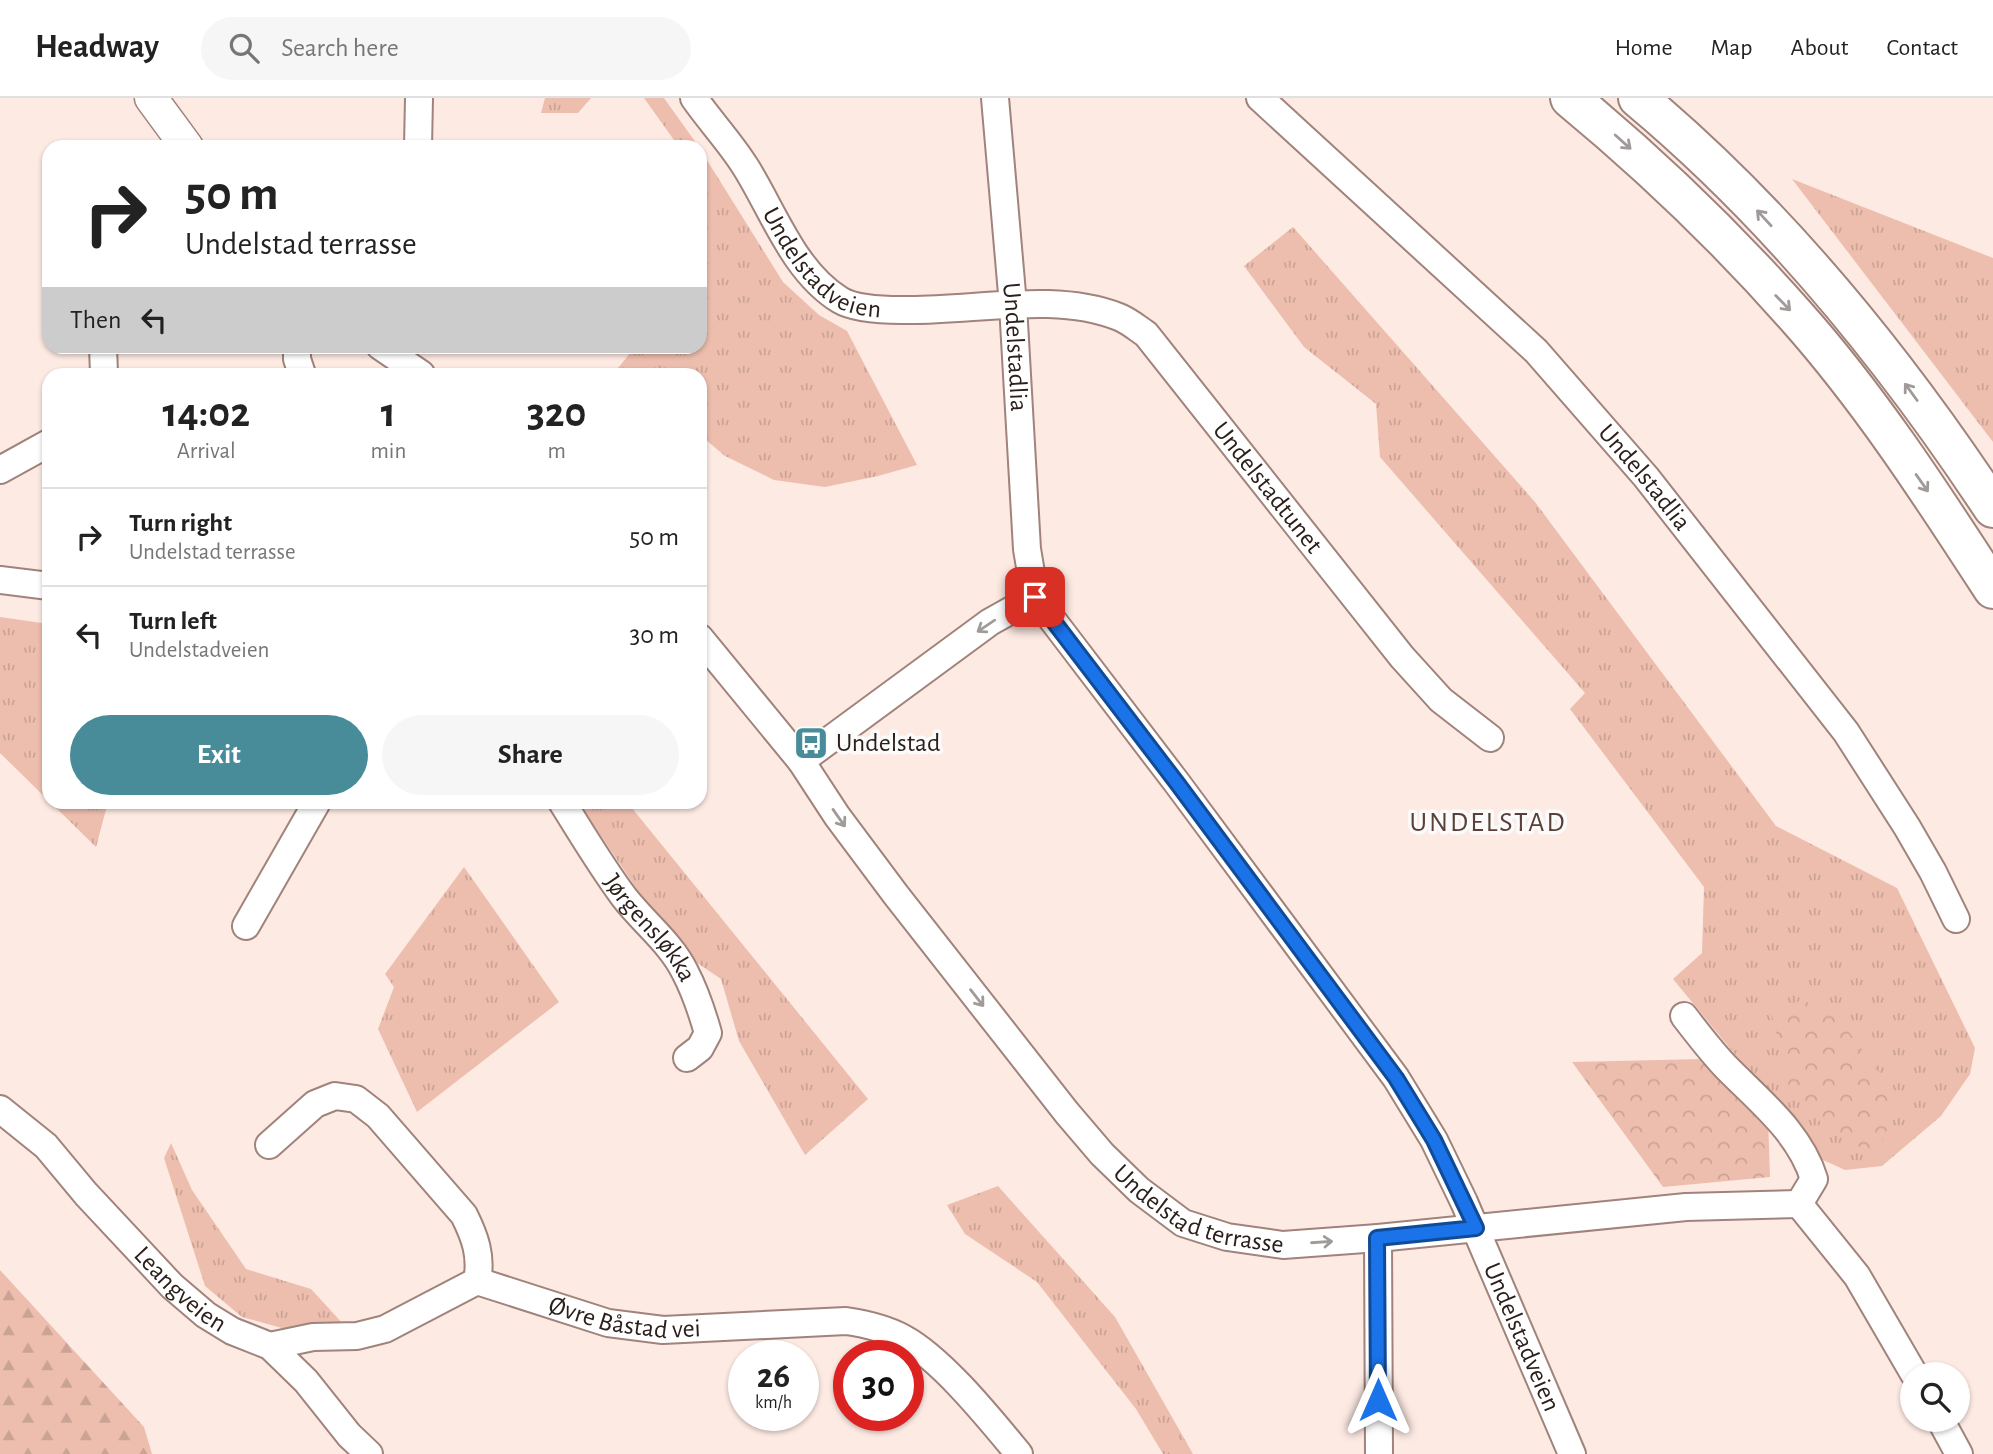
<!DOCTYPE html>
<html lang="en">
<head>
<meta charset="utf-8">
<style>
	body { margin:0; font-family:"Alegreya Sans",sans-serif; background:#f6f6f6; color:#222; height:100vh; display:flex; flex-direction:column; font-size:26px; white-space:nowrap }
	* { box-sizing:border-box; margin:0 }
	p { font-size:23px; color:#767676 }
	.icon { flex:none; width:38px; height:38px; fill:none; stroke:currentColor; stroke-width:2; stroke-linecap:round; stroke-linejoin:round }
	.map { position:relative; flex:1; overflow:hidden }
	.panel { position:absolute; left:42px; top:270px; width:665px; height:441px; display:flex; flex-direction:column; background:#fff; border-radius:21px; box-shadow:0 2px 5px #0004 }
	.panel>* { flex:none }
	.hud { position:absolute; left:42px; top:42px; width:665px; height:214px; border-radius:21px; box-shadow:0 2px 5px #0004; background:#fff; color:#222; overflow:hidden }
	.controls { position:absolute; left:1900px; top:1264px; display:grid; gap:14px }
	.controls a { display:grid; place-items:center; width:70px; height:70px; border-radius:50%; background:#fff; box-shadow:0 2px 5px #0004; font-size:35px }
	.speed { position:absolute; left:728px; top:1242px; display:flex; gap:14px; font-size:35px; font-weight:700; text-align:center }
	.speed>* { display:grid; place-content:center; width:91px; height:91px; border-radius:50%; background:#fff; box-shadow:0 2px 5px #0004; line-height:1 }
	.speed small { font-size:18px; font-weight:400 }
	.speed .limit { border:10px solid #d22; background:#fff; color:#111 }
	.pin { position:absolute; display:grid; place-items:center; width:60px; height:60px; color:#fff; margin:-30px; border-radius:14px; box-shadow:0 4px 10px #0006 }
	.me { position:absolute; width:77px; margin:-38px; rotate:0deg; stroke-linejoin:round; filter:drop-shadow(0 0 5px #0008) }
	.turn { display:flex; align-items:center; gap:24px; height:147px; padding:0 28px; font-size:32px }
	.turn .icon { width:91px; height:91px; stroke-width:2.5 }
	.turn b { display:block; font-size:49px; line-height:60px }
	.then { display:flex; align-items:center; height:66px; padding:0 28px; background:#0003; gap:14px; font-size:26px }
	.eta { display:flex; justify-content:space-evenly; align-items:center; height:119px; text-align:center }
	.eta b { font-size:42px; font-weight:600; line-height:49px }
	.cta { display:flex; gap:14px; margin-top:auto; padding:14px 28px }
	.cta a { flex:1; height:80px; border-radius:42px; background:#488c9a; color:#fff; font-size:28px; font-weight:600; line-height:80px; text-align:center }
	.cta a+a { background:#f6f6f6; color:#222 }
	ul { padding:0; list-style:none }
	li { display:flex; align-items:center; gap:21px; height:98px; padding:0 28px; border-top:2px solid #e0e0e0 }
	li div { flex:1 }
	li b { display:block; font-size:26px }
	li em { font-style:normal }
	header { display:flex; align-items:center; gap:42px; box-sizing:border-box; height:98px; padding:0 35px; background:#fff; border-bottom:2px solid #e0e0e0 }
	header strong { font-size:33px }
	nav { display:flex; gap:38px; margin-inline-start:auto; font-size:24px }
	.search { width:490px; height:63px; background:#f6f6f6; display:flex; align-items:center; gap:18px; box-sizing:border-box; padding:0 24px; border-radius:38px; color:#767676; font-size:26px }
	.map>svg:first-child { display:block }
	.grass { fill:url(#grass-tufts) }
	.forest { fill:url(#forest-firs) }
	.park { fill:url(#park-crowns) }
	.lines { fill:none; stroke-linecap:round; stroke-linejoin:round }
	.minor-casing { stroke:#a0837a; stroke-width:30 }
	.tertiary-casing { stroke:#a0837a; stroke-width:35 }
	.motorway-casing { stroke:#a0837a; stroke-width:42 }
	.minor { stroke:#fff; stroke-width:26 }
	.tertiary { stroke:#fff; stroke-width:32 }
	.motorway { stroke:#fff; stroke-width:38 }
	.oneway { stroke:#a09b99 }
	.route-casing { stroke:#114b97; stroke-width:18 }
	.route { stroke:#1a73e8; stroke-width:12 }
	.labels { text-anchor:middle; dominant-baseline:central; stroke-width:7; stroke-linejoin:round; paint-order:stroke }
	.street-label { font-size:26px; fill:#2b201c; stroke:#fbfbfb }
	.poi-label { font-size:26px; fill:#2b201c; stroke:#fbfbfb; text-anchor:start }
	.neighbourhood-label { font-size:28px; letter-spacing:2px; fill:#5a4038; stroke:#fbfbfb }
</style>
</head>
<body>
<header>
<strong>Headway</strong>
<div class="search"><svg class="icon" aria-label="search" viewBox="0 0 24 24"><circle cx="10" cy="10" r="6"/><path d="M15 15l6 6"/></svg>Search here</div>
<nav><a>Home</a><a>Map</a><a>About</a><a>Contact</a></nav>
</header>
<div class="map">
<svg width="1993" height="1356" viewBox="0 0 1993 1356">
	<defs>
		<pattern id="grass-tufts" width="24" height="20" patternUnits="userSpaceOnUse" patternTransform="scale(1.75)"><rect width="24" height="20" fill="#edbeae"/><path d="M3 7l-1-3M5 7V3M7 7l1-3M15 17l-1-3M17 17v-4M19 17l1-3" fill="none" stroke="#cba395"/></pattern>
		<pattern id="forest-firs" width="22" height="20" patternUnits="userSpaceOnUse" patternTransform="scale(1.75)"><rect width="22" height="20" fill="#edbeae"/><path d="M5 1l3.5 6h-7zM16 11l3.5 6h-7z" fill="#cba395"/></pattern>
		<pattern id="park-crowns" width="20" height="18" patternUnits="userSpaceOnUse" patternTransform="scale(1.75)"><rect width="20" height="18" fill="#edbeae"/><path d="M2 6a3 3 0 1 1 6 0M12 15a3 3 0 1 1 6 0" fill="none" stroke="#cba395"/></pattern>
	</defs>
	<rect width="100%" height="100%" fill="#fdeae3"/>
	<path class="grass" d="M545 0H591L578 15H541Z
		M644 0H664L699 49H679Z
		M700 51 783 184 819 217 847 233 917 367 878 378 825 389 774 382 725 358 700 337V276H627L618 270 635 249 700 248Z
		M1792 81 1993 160V344Z
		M1293 129 1535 404 1776 728 1897 790 1975 950 1970 976 1941 1018 1882 1068 1845 1072 1821 1061 1673 881 1702 855 1704 789 1570 611 1585 595 1380 359 1376 306 1304 249 1244 168Z
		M0 519 49 526V703L0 655Z
		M50 704H108L96 749Z
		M578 704H627L868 1001 805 1057 739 943 721 881 678 852Z
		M464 769 559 904 417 1014 378 931 394 889 385 876Z
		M171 1045 192 1092 246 1171 311 1191 345 1228 289 1232 242 1219 205 1188 164 1060Z
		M998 1088 1115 1219 1193 1356H1163L1136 1311 1037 1184 965 1136 947 1107Z"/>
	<path class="forest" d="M0 1172 144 1329 152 1356H0Z"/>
	<path class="park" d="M1803 902 1839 921 1899 1001 1877 1057 1833 1036 1790 994 1771 913Z
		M1702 961 1768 1019 1770 1079 1663 1089 1572 964Z"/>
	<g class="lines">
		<g class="minor-casing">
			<g id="minor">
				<path id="s1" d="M694 0C710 23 730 44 745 68 773 112 793 173 840 202 855 211 885 212 902 212 971 214 1054 193 1119 219 1129 223 1137 230 1146 236L1402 559 1441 602 1490 640"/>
				<path id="s2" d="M995 0 1013 207 1027 451 1035 499"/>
				<path id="s3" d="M1260 0 1536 253 1646 379 1846 634 1907 729 1933 774 1956 821"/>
				<path d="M418 49 419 0"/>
				<path d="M103 248 104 276"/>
				<path d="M297 248V261L302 276"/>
				<path d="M380 248 421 276"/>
				<path d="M0 372 49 345"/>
				<path d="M0 482 49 488"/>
				<path id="s4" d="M700 540 801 663 837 718 896 797 1067 1015 1102 1056 1139 1092 1183 1125 1227 1139 1283 1147 1378 1140 1686 1109 1799 1106"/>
				<path id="s5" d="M801 663 990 524 1035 499 1177 685 1396 980 1434 1042 1464 1104 1572 1356"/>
				<path id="s6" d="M562 704C582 736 601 768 624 799 643 824 671 845 685 874 695 893 702 914 708 935L700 950 687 960"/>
				<path d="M246 828 317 704"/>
				<path d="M1684 918C1697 935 1710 952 1725 968 1758 1002 1800 1034 1814 1081L1799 1106"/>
				<path id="s7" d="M0 1011 46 1048 86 1096 172 1188 206 1217 232 1233 270 1248 306 1283 349 1337 369 1356"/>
				<path d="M269 1047 315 1006 335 998 356 1001 378 1018 464 1117C475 1139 482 1158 477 1183"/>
				<path d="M1799 1106 1857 1178 1914 1276"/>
				<path d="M1378 1140 1379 1356"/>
				<path id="s8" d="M270 1248 313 1239 357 1238 385 1231 477 1183 608 1225 663 1232 846 1223C866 1226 885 1230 903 1240 942 1261 990 1321 1019 1356"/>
				<path d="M1940 1321 1959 1356"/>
			</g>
		</g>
		<g class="tertiary-casing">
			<path id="tertiary" d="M151 0 187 49"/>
		</g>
		<g class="motorway-casing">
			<path id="motorway" d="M1570 0C1650 66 1726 139 1795 217 1870 301 1932 397 1993 491
				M1638 0C1777 116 1894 260 1993 410"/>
		</g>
		<use href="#minor" class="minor"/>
		<use href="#tertiary" class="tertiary"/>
		<use href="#motorway" class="motorway"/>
	</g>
	<defs><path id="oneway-shaft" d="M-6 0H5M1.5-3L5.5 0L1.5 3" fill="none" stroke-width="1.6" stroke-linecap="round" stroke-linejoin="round" transform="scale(1.75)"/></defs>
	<g class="oneway">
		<use href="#oneway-shaft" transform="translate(1623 44) rotate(42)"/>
		<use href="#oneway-shaft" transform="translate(1764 120) rotate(-133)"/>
		<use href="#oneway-shaft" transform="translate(1783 205) rotate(46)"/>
		<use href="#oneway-shaft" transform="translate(1911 294) rotate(-126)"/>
		<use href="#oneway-shaft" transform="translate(1922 385) rotate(55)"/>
		<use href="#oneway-shaft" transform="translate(986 528) rotate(146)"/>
		<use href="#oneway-shaft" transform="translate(839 720) rotate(55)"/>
		<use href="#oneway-shaft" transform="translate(977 900) rotate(52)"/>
		<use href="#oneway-shaft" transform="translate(1322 1144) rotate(-4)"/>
	</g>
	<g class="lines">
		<g class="route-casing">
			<path id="route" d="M1035 499 1177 685 1396 980 1434 1042 1476 1130 1377 1140 1378 1302"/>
		</g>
		<use href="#route" class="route"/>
	</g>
	<defs>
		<g id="bus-square" transform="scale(1.75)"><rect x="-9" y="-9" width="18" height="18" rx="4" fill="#488c9a" stroke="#fbfbfb"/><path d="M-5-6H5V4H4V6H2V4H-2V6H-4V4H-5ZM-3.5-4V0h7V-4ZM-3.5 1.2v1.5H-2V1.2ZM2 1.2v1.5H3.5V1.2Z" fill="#fff"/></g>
	</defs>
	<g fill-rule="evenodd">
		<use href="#bus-square" x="811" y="645"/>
	</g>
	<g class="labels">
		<g class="street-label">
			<text stroke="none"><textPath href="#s1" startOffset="214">Undelstadveien</textPath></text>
			<text stroke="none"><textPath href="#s2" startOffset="250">Undelstadlia</textPath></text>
			<text stroke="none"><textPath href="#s3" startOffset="541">Undelstadlia</textPath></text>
			<text stroke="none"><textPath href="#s1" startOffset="761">Undelstadtunet</textPath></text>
			<text stroke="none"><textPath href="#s6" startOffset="154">Jørgensløkka</textPath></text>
			<text stroke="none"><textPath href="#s4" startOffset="770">Undelstad terrasse</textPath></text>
			<text stroke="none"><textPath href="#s7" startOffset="256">Leangveien</textPath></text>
			<text stroke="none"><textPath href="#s8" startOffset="374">Øvre Båstad vei</textPath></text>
			<text stroke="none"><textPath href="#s5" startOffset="1176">Undelstadveien</textPath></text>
		</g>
		<g class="poi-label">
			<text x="836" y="645">Undelstad</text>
		</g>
		<g class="neighbourhood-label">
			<text x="1488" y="725">UNDELSTAD</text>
		</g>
	</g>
</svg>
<div class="controls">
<a><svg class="icon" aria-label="search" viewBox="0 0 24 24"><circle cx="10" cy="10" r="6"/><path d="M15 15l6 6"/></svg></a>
</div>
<div class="speed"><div>26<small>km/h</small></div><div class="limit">30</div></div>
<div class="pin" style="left:1035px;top:499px;background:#d93025"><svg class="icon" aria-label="arrive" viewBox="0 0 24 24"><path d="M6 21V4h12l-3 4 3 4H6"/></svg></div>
<svg class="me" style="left:1378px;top:1302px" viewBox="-20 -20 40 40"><path d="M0-17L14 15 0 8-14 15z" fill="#1a73e8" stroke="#fff" stroke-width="4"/></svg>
<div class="hud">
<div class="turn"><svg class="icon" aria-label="right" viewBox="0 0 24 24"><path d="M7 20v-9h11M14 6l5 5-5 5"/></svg><div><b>50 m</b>Undelstad terrasse</div></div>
<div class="then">Then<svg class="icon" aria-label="left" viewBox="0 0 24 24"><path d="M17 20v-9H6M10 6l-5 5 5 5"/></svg></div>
</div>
<section class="panel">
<div class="eta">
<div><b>14:02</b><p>Arrival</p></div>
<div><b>1</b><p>min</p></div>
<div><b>320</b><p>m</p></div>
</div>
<ul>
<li><svg class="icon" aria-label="right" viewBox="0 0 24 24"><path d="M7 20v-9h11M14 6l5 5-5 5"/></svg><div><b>Turn right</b><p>Undelstad terrasse</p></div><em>50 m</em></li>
<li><svg class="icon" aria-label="left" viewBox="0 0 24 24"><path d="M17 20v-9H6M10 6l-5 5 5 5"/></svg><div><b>Turn left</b><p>Undelstadveien</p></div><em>30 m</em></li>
</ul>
<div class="cta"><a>Exit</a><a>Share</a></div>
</section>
</div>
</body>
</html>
